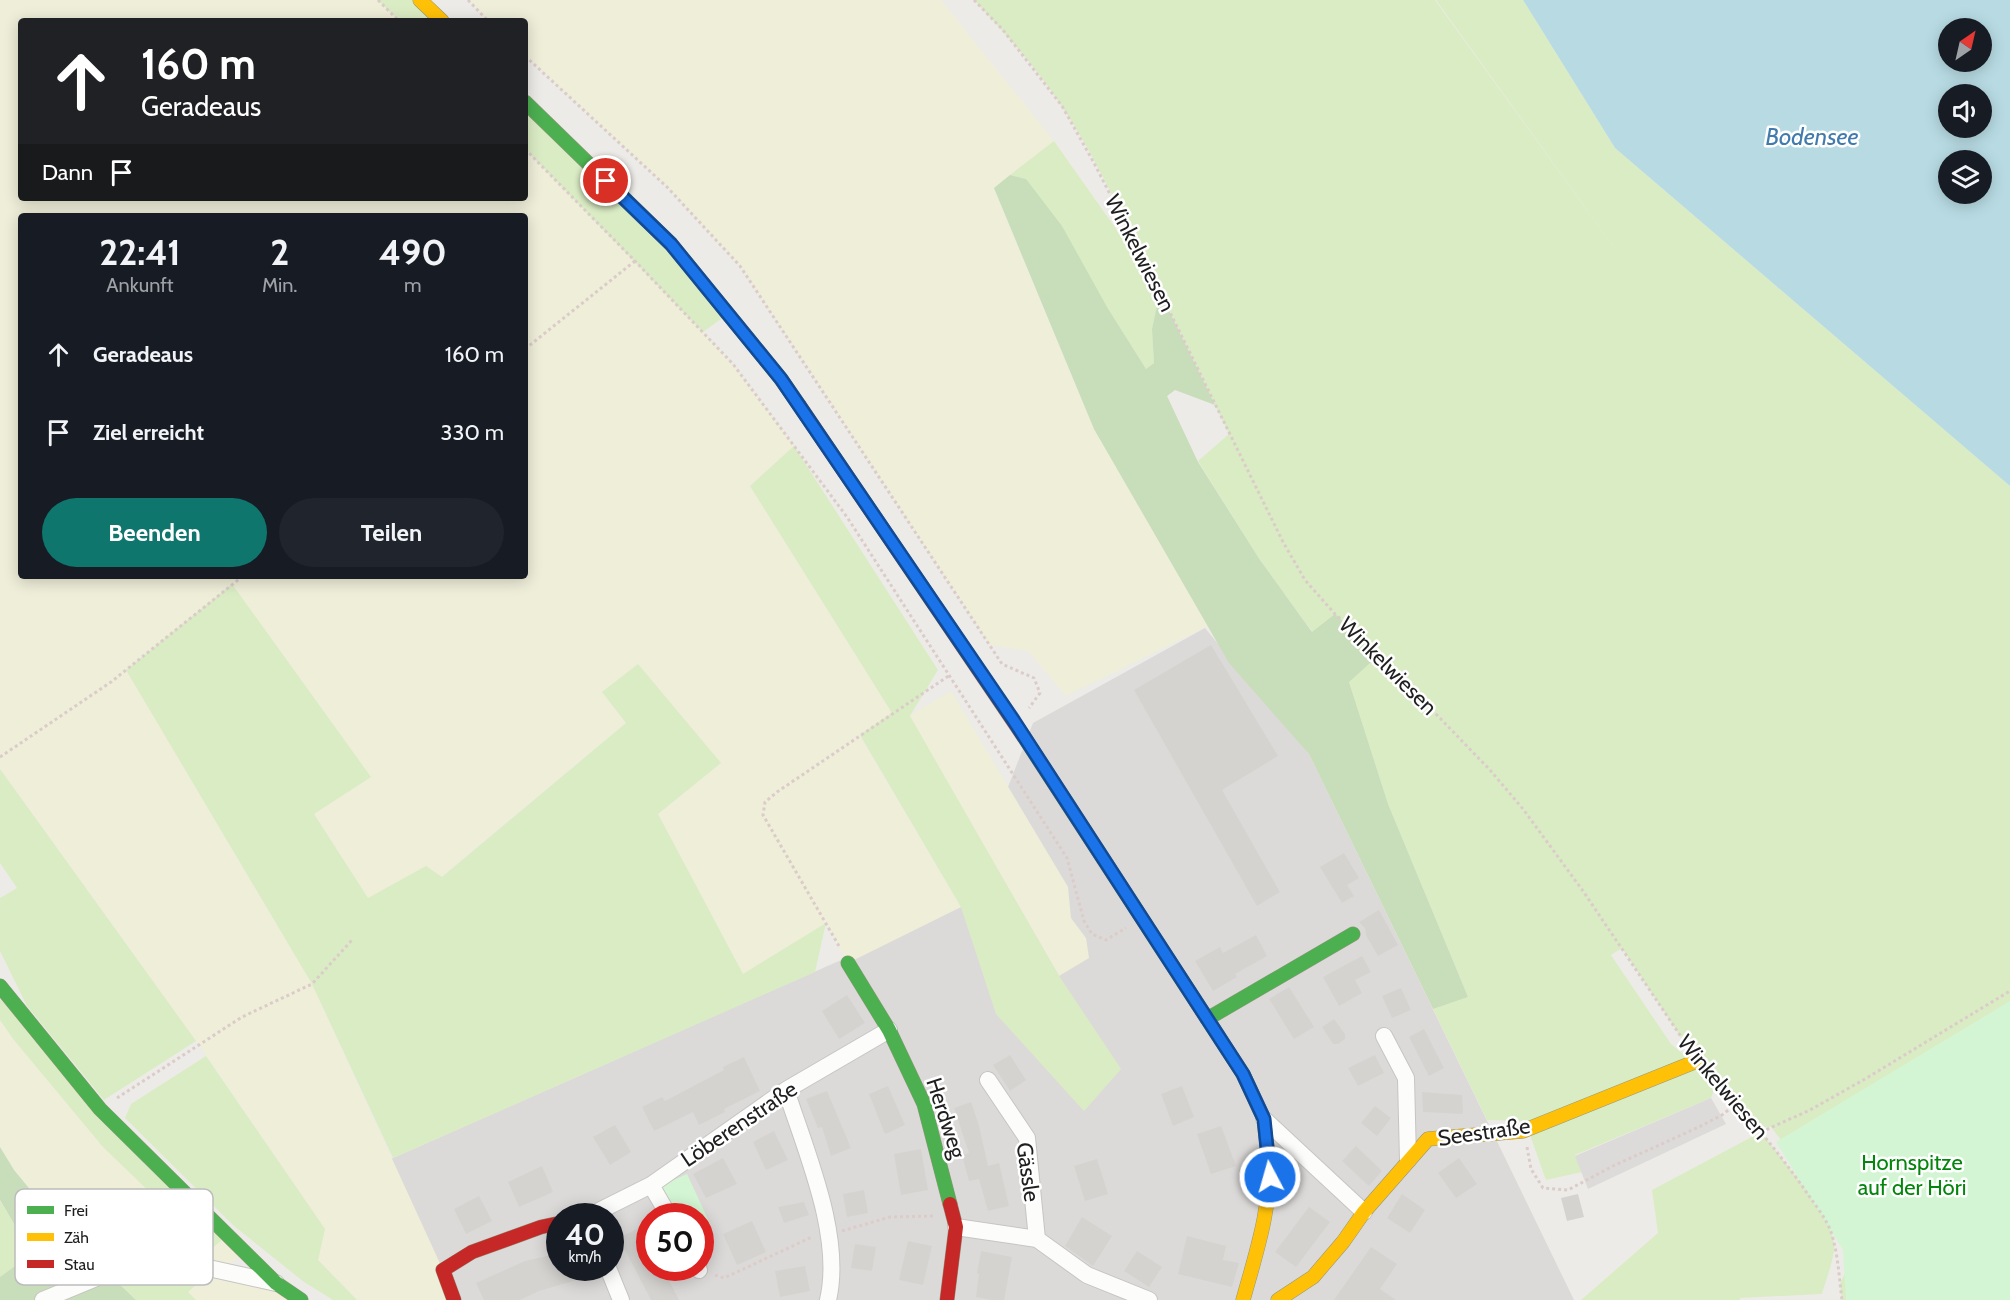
<!DOCTYPE html>
<html lang="de">
<head>
<meta charset="utf-8">
<style>
	body { margin:0; font-family:Cabin,sans-serif; background:#20242c; color:#f1f3f6; height:100vh; display:flex; flex-direction:column; font-size:22px; white-space:nowrap }
	* { box-sizing:border-box; margin:0 }
	p { font-size:20px; color:#9ea1a6 }
	.icon { flex:none; width:33px; height:33px; fill:none; stroke:currentColor; stroke-width:2; stroke-linecap:round; stroke-linejoin:round }
	.map { position:relative; flex:1; overflow:hidden }
	.details { position:absolute; left:18px; top:213px; width:510px; height:366px; display:flex; flex-direction:column; background:#171b24; border-radius:6px; box-shadow:0 3px 15px #0003 }
	.details>* { flex:none }
	.hud { position:absolute; left:18px; top:18px; width:510px; height:183px; border-radius:6px; box-shadow:0 3px 15px #0003; background:#202124; color:#fff; overflow:hidden }
	.needle { width:39px; rotate:34deg }
	.fabs { position:absolute; left:1938px; top:18px; display:grid; gap:12px }
	.fabs a { display:grid; place-items:center; width:54px; height:54px; border-radius:50%; background:#171b24; box-shadow:0 3px 15px #0003; font-size:30px }
	.speed { position:absolute; left:546px; top:1203px; display:flex; gap:12px; font-size:30px; font-weight:700; text-align:center }
	.speed>* { display:grid; place-content:center; width:78px; height:78px; border-radius:50%; background:#171b24; box-shadow:0 3px 15px #0003; line-height:1 }
	.speed small { font-size:15px; font-weight:400 }
	.speed .limit { border:9px solid #d22; background:#fff; color:#111 }
	.pin { position:absolute; display:grid; place-items:center; width:51px; height:51px; color:#fff; margin:-26px; border:3px solid #fff; border-radius:50%; box-shadow:0 2px 6px #0007 }
	.me { position:absolute; width:66px; margin:-33px; rotate:354deg; stroke-linejoin:round; filter:drop-shadow(0 0 4px #0008) }
	.turn { display:flex; align-items:center; gap:21px; height:126px; padding:0 24px; font-size:27px }
	.turn .icon { width:78px; height:78px; stroke-width:2.5 }
	.turn b { display:block; font-size:42px; line-height:51px }
	.then { display:flex; align-items:center; height:57px; padding:0 24px; background:#0003; gap:12px; font-size:22px }
	.eta { display:flex; justify-content:space-evenly; align-items:center; height:102px; text-align:center }
	.eta b { font-size:36px; font-weight:700; line-height:42px }
	.primary-button { display:flex; gap:12px; margin-top:auto; padding:12px 24px }
	.primary-button a { flex:1; height:69px; border-radius:36px; background:#0f766e; color:#fff; font-size:24px; font-weight:700; line-height:69px; text-align:center }
	.primary-button a+a { background:#20242c; color:#f1f3f6 }
	ul { padding:0; list-style:none }
	li { display:flex; align-items:center; gap:18px; height:78px; padding:0 24px }
	li div { flex:1 }
	li b { display:block; font-size:22px }
	li em { font-style:normal }
	.map>svg:first-child { display:block }
	.residential { fill:#dcdad8; fill-rule:evenodd }
	.farmland { fill:#eeeed9; fill-rule:evenodd }
	.grass { fill:#daecc4; fill-rule:evenodd }
	.forest { fill:#c8ddba }
	.park { fill:#d3f5d3 }
	.parking { fill:#dcdbd9 }
	.water { fill:#b8dbe3; fill-rule:evenodd }
	.building { fill:#d5d3d0 }
	.lines { fill:none; stroke-linecap:round; stroke-linejoin:round }
	.street-casing { stroke:#c6c5c3; stroke-width:18 }
	.fast-casing { stroke:#96977e; stroke-width:15 }
	.slow-casing { stroke:#96977e; stroke-width:15 }
	.jam-casing { stroke:#96977e; stroke-width:15 }
	.path { stroke:#dbccca; stroke-width:3; stroke-dasharray:3 3; stroke-linecap:butt }
	.street { stroke:#fcfcfb; stroke-width:16 }
	.fast { stroke:#4caf50; stroke-width:14 }
	.slow { stroke:#ffc107; stroke-width:14 }
	.jam { stroke:#c62828; stroke-width:14 }
	.route-casing { stroke:#114b97; stroke-width:15 }
	.route { stroke:#1a73e8; stroke-width:10 }
	.labels { text-anchor:middle; dominant-baseline:central; stroke-width:5; stroke-linejoin:round; paint-order:stroke }
	.street-label { font-size:22px; fill:#1f1f1f; stroke:#fff }
	.park-label { font-size:22px; fill:#04850c; stroke:#fff }
	.water-label { font-size:24px; font-style:italic; fill:#417aad; stroke:#fff }
	.key { fill:#fff; stroke:#bcbcbc; stroke-width:1.5 }
	.key-label { font-size:16px; fill:#1f1f1f }
</style>
</head>
<body>
<div class="map">
<svg width="2010" height="1300" viewBox="0 0 2010 1300">
	<rect width="100%" height="100%" fill="#edebe7"/>
	<path class="residential" d="M1205 628 1309 754 1574 1300H420L368 1169 961 907 1033 723ZM560 1216H610V1268H560ZM650 1216H700V1268H650Z"/>
	<path class="farmland" d="M0 0H378L399 21H21V198H525V149L635 261 733 364 794 446 750 486 892 713 860 736 961 907 848 963 826 923 743 975 658 814 721 763 602 692 626 723 441 877 426 866 368 899 314 813 371 777 232 585 126 670 312 984 443 1270 454 1300H357L318 1260 325 1229 196 1041 0 769ZM21 216H525V576H21Z
		M468 0H941L1054 141 994 189 1094 429 1208 626 1066 696 1028 651 990 645 740 266 667 187 525 56V21H488Z
		M951 691 1068 887 1071 918 1086 938 1089 958 1059 976 909 716Z
		M0 1020 14 1040 209 1250 223 1239 239 1257 228 1265 155 1246 106 1252 89 1256 75 1244 14 1170 0 1147Z
		M205 1277 276 1291 289 1300H196L188 1292Z"/>
	<path class="grass" d="M378 0H420L442 21H399Z
		M974 0H1435L1636 278 1436 0H1523L1615 148 2010 486V1300H1842L1840 1284 1854 1253 1834 1209 1771 1127H1756L1717 1082 1711 1098 1575 1155 1582 1172 1546 1180 1525 1121 1487 1120 1433 1009 1468 997 1388 804 1349 682 1260 560 1198 461 1229 434 1161 293 1152 329 1154 363 1146 369 1026 179 1010 175 1054 141 1157 287C1127 228 1098 159 1061 105 1036 67 1005 33 974 0ZM1622 948 1697 1061 1711 1077 1671 1044 1611 955Z
		M525 102 728 314 703 332 525 149Z
		M794 446 938 670 910 716 1059 976 1121 1069 1084 1111 996 1014 961 907 860 735 892 713 750 486Z
		M232 584 371 777 314 814 368 898 426 866 442 877 626 723 602 692 638 664 721 763 658 814 743 974 826 923 815 972 393 1158 312 984 126 670Z
		M0 769 196 1041 104 1100 27 1006 0 951V898L17 888 0 863Z
		M0 999 223 1239 210 1250 103 1147 14 1040 0 1020Z
		M206 1056 325 1229 318 1260 357 1300H333L304 1282 234 1226 125 1118 131 1104Z
		M1761 1132C1779 1156 1832 1216 1834 1244 1836 1254 1825 1283 1822 1294L1740 1298V1300H1581L1658 1233 1652 1190Z
		M0 1201 33 1254 0 1277Z
		M149 1264 205 1277 188 1292 196 1300H136L114 1278Z"/>
	<path class="forest" d="M1010 175 1026 179 1062 226 1107 307 1146 369 1154 363 1152 329 1160 292 1215 405 1175 390 1167 396 1198 462 1260 560 1312 632 1335 614 1379 655 1349 682 1388 804 1468 997 1433 1009 1309 754 1229 663 1094 429 994 188Z
		M0 1147 14 1170 75 1244 108 1273 136 1300H0V1277L32 1254 0 1200Z"/>
	<path class="park" d="M2010 1001V1300H1846L1843 1250 1776 1142Z
		M687 1174 711 1226 701 1231 700 1216H674L658 1187Z"/>
	<path class="parking" d="M1711 1098 1726 1124 1588 1189 1575 1156Z"/>
	<path class="water" d="M1523 0H2010V486L1615 148ZM1948 28H1982V62H1948ZM1948 94H1982V128H1948ZM1948 160H1982V194H1948Z"/>
	<path class="building" d="M1211 645 1278 756 1222 790 1280 892 1257 906 1134 690Z
		M1344 853 1359 878 1347 885 1354 896 1342 903 1320 867Z
		M1379 910 1398 945 1378 956 1366 935 1365 928 1359 922Z
		M1256 935 1267 956 1235 974 1237 977 1213 991 1195 961 1220 947 1223 953Z
		M1362 956 1371 972 1355 980 1362 993 1339 1006 1323 977Z
		M1289 987 1314 1027 1294 1039 1269 999Z
		M1401 988 1411 1010 1392 1018 1382 996Z
		M847 995 865 1023 839 1039 822 1011Z
		M1334 1019 1345 1034V1039L1338 1044H1333L1322 1027Z
		M1424 1029 1444 1068 1429 1076 1409 1037Z
		M1010 1055 1026 1080 1010 1091 993 1065Z
		M1375 1055 1384 1073 1358 1086 1348 1068Z
		M744 1057 760 1091 724 1109 725 1112 699 1125 693 1112 654 1131 642 1107 662 1097 665 1101 724 1070 723 1067Z
		M888 1086 905 1125 885 1134 869 1094Z
		M1182 1086 1194 1117 1173 1126 1161 1094Z
		M827 1091 851 1148 831 1156 822 1127 818 1128 806 1099Z
		M1422 1092 1462 1095 1463 1114 1423 1112Z
		M971 1102 979 1126 988 1166 999 1163 1009 1206 988 1211 979 1179 969 1181 962 1155 969 1153 954 1108Z
		M1375 1106 1391 1118 1377 1136 1361 1123Z
		M615 1125 631 1152 610 1165 593 1137Z
		M1221 1126 1236 1166 1211 1174 1197 1134Z
		M774 1131 788 1160 766 1170 753 1142Z
		M1356 1146 1382 1171 1369 1186 1342 1161Z
		M921 1149 928 1190 901 1195 894 1154Z
		M723 1158 737 1184 706 1198 693 1174Z
		M1459 1158 1477 1184 1456 1198 1438 1173Z
		M1097 1159 1108 1194 1085 1201 1074 1166Z
		M542 1166 553 1192 519 1207 508 1182Z
		M864 1190 868 1213 847 1217 843 1194Z
		M1402 1194 1425 1210 1410 1233 1387 1218Z
		M1578 1194 1584 1217 1567 1221 1561 1198Z
		M479 1196 492 1221 466 1234 454 1209Z
		M804 1202 809 1215 784 1223 778 1207Z
		M1309 1207 1330 1222 1296 1267 1275 1252Z
		M1082 1217 1112 1236 1093 1266 1065 1246Z
		M752 1221 766 1252 737 1265 723 1234Z
		M641 1227 650 1242V1268H663L679 1300H651L619 1238Z
		M1187 1236 1226 1246 1223 1260 1239 1263 1232 1287 1178 1274Z
		M908 1241 932 1246 923 1285 899 1280Z
		M855 1244 876 1247 872 1271 851 1268Z
		M1371 1247 1397 1264 1380 1289 1396 1300H1334Z
		M981 1251 1012 1257 1004 1300H991L976 1297 979 1274 977 1273Z
		M1137 1251 1162 1267 1149 1287 1124 1271Z
		M560 1253V1268H580L583 1278 539 1291 520 1300H484L476 1283 525 1261Z
		M805 1266 810 1291 780 1297 775 1271Z"/>
	<g class="lines">
		<g class="street-casing">
			<path id="street" d="M1384 1036 1406 1078 1408 1160
				M988 1080 1027 1138 1037 1239
				M786 1090C806 1152 843 1236 828 1300
				M1264 1119 1364 1212
				M651 1185 669 1216
				M589 1216 651 1185 786 1090 889 1030
				M956 1227 1037 1239 1087 1275 1149 1300
				M608 1268 621 1300
				M698 1268 699 1270
				M43 1300 147 1257 186 1263 276 1283"/>
		</g>
		<g class="fast-casing">
			<path id="fast" d="M525 102 671 244 781 379 799 405
				M1024 737 1243 1074 1264 1119 1268 1155
				M848 963 889 1030 924 1104 950 1204
				M0 986 100 1109 276 1283 301 1300
				M1207 1019 1353 934"/>
		</g>
		<g class="slow-casing">
			<path id="slow" d="M420 0 442 21
				M1243 1300C1256 1253 1273 1204 1268 1155
				M1278 1300 1313 1277 1343 1242 1364 1212 1428 1139 1523 1131 1697 1061"/>
		</g>
		<g class="jam-casing">
			<path id="jam" d="M799 405 1024 737
				M454 1300 443 1270 472 1252 541 1227 560 1223
				M947 1300 956 1227 950 1204"/>
		</g>
		<path class="path" d="M378 0 399 21
			M468 0 488 21
			M974 0 1003 30 1062 106 1094 163 1160 292 1283 542 1305 580 1335 614 1379 655 1490 770 1523 809 1583 891 1686 1044
			M525 56 667 187 740 266 1002 664 1034 678 1040 693 1029 708
			M525 149 635 261 733 364 847 517 1067 858 1084 921 1092 934 1106 940 1126 928
			M525 349 635 261
			M0 757 111 682 243 576
			M839 946 763 815 765 802 777 792 950 675
			M1710 1075C1745 1112 1778 1151 1807 1193 1815 1205 1826 1218 1831 1232 1838 1253 1839 1277 1842 1300
			M117 1098 242 1017 312 984 352 940
			M1761 1132 1810 1110 1865 1079 2010 991
			M1527 1147 1531 1169 1543 1188 1568 1190 1613 1166 1699 1127 1722 1115 1736 1104
			M842 1231 890 1217 933 1216
			M715 1275 724 1278 812 1237"/>
		<use href="#street" class="street"/>
		<use href="#fast" class="fast"/>
		<use href="#slow" class="slow"/>
		<use href="#jam" class="jam"/>
	</g>
	<g class="lines">
		<g class="route-casing">
			<path id="route" d="M606 181 671 244 781 379 1014 721 1243 1074 1264 1119 1270 1177"/>
		</g>
		<use href="#route" class="route"/>
	</g>
	<g class="labels">
		<g class="street-label">
			<text transform="translate(1140 253) rotate(63)">Winkelwiesen</text>
			<text transform="translate(1388 666) rotate(45)">Winkelwiesen</text>
			<text transform="translate(1723 1087) rotate(50)">Winkelwiesen</text>
			<text transform="translate(946 1118) rotate(72)">Herdweg</text>
			<text transform="translate(739 1124) rotate(-34)">Löberenstraße</text>
			<text transform="translate(1484 1132) rotate(-8)">Seestraße</text>
			<text transform="translate(1028 1172) rotate(82)">Gässle</text>
		</g>
		<g class="park-label">
			<text x="1912" y="1162">Hornspitze<tspan x="1912" dy="25">auf der Höri</tspan></text>
		</g>
		<g class="water-label">
			<text x="1812" y="136">Bodensee</text>
		</g>
	</g>
	<rect x="15" y="1189" width="198" height="96" rx="9" class="key"/>
	<rect x="27" y="1206" width="27" height="8" fill="#4caf50"/>
	<rect x="27" y="1233" width="27" height="8" fill="#ffc107"/>
	<rect x="27" y="1260" width="27" height="8" fill="#c62828"/>
	<g class="key-label">
		<text x="64" y="1216">Frei</text>
		<text x="64" y="1243">Zäh</text>
		<text x="64" y="1270">Stau</text>
	</g>
</svg>
<div class="fabs">
<a><svg class="needle" viewBox="-14 -14 28 28"><path d="M0-13l5 13h-10z" fill="#e53935"/><path d="M0 13l5-13h-10z" fill="#9ea1a6"/></svg></a>
<a><svg class="icon" aria-label="sound" viewBox="0 0 24 24"><path d="M4 9h4l5-4v14l-5-4H4zM17 9q2 3 0 6"/></svg></a>
<a><svg class="icon" aria-label="layers" viewBox="0 0 24 24"><path d="M12 4l9 5-9 5-9-5zM3 14l9 5 9-5"/></svg></a>
</div>
<div class="speed"><div>40<small>km/h</small></div><div class="limit">50</div></div>
<div class="pin" style="left:606px;top:181px;background:#d93025"><svg class="icon" aria-label="arrive" viewBox="0 0 24 24"><path d="M6 21V4h12l-3 4 3 4H6"/></svg></div>
<svg class="me" style="left:1270px;top:1177px" viewBox="-20 -20 40 40"><circle r="17" fill="#1a73e8" stroke="#fff" stroke-width="3"/><path d="M0-11L8 9 0 5-8 9z" fill="#fff"/></svg>
<div class="hud">
<div class="turn"><svg class="icon" aria-label="ahead" viewBox="0 0 24 24"><path d="M12 20V5M6 11l6-6 6 6"/></svg><div><b>160 m</b>Geradeaus</div></div>
<div class="then">Dann<svg class="icon" aria-label="arrive" viewBox="0 0 24 24"><path d="M6 21V4h12l-3 4 3 4H6"/></svg></div>
</div>
<section class="details">
<div class="eta">
<div><b>22:41</b><p>Ankunft</p></div>
<div><b>2</b><p>Min.</p></div>
<div><b>490</b><p>m</p></div>
</div>
<ul>
<li><svg class="icon" aria-label="ahead" viewBox="0 0 24 24"><path d="M12 20V5M6 11l6-6 6 6"/></svg><div><b>Geradeaus</b></div><em>160 m</em></li>
<li><svg class="icon" aria-label="arrive" viewBox="0 0 24 24"><path d="M6 21V4h12l-3 4 3 4H6"/></svg><div><b>Ziel erreicht</b></div><em>330 m</em></li>
</ul>
<div class="primary-button"><a>Beenden</a><a>Teilen</a></div>
</section>
</div>
</body>
</html>
